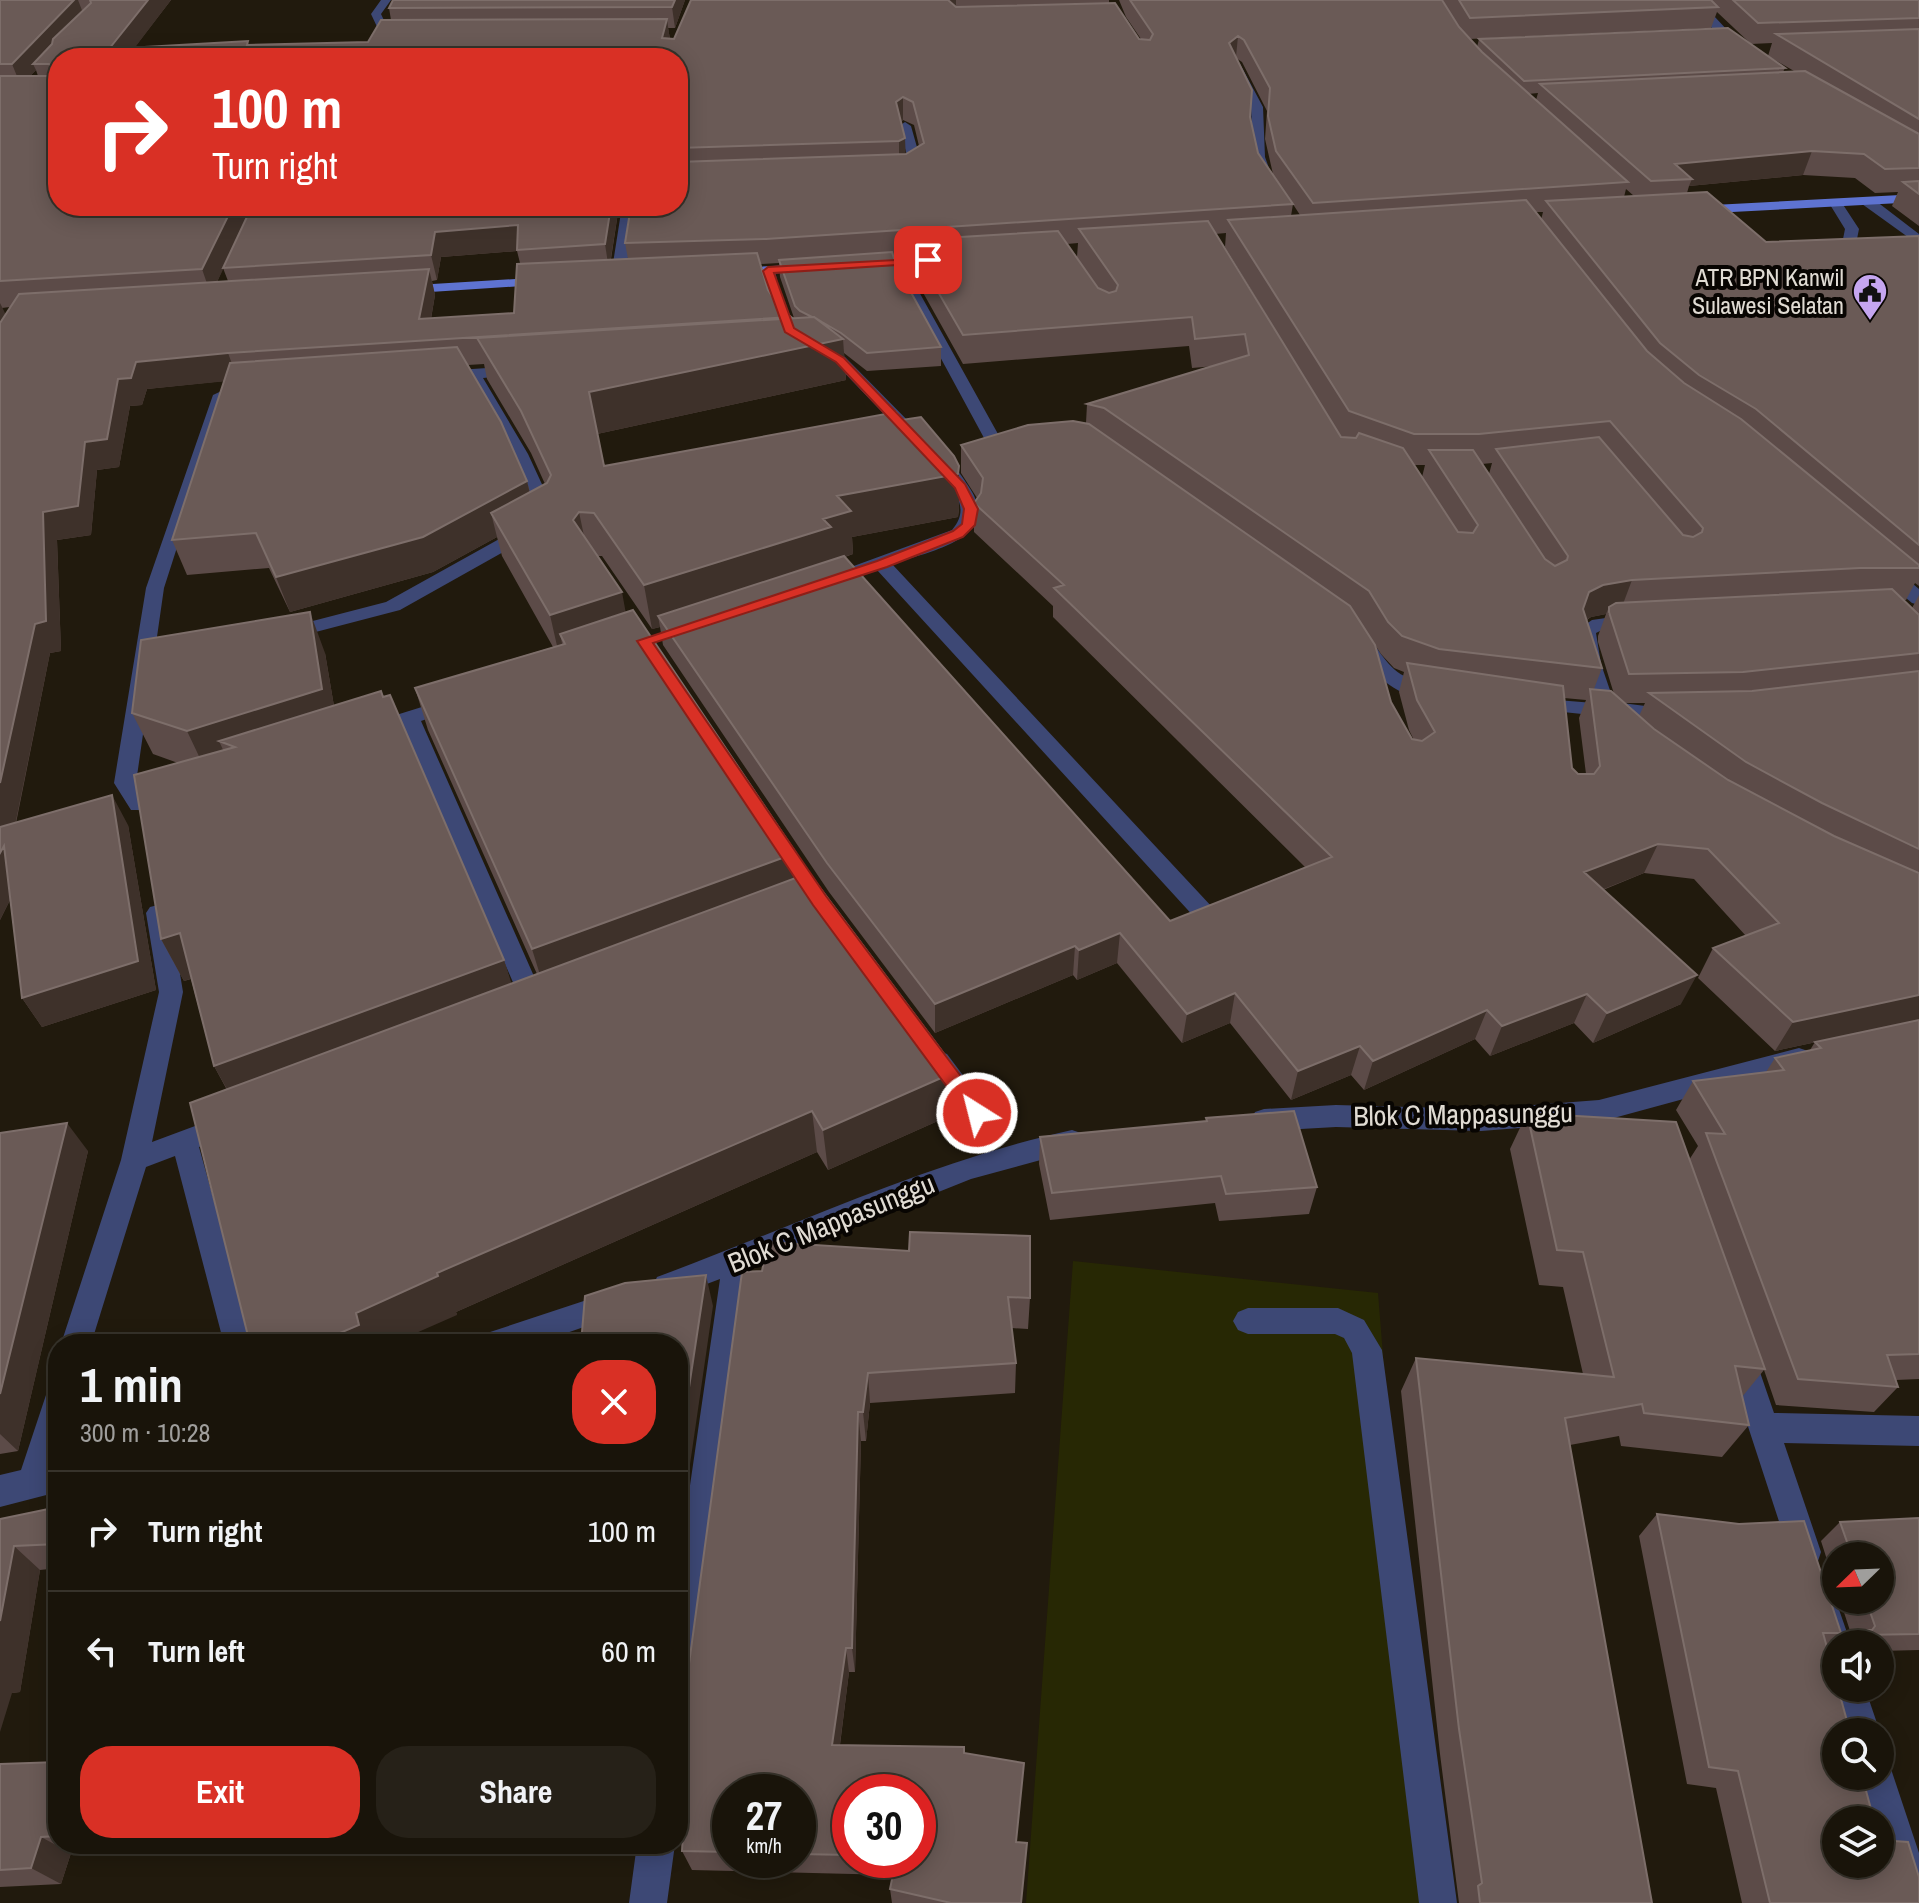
<!DOCTYPE html>
<html lang="en">
<head>
<meta charset="utf-8">
<style>
	body { margin:0; font-family:"Archivo Narrow",sans-serif; background:#262118; color:#f1f3f6; height:100vh; display:flex; flex-direction:column; font-size:30px; white-space:nowrap }
	* { box-sizing:border-box; margin:0 }
	p { font-size:26px; color:#9f9e9c }
	.icon { flex:none; width:44px; height:44px; fill:none; stroke:currentColor; stroke-width:2; stroke-linecap:round; stroke-linejoin:round }
	.map { position:relative; flex:1; overflow:hidden }
	.details { position:absolute; left:48px; top:1334px; width:640px; height:520px; display:flex; flex-direction:column; background:#19140a; border-radius:32px; box-shadow:0 4px 20px #0003,0 0 0 2px #37332b }
	.details>* { flex:none }
	.top-card { position:absolute; left:48px; top:48px; width:640px; height:168px; border-radius:32px; box-shadow:0 4px 20px #0003,0 0 0 2px #37332b; background:#d93025; color:#fff; overflow:hidden }
	.needle { width:52px; rotate:247deg }
	.buttons { position:absolute; left:1822px; top:1542px; display:grid; gap:16px }
	.buttons a { display:grid; place-items:center; width:72px; height:72px; border-radius:50%; background:#19140a; box-shadow:0 4px 20px #0003,0 0 0 2px #37332b; font-size:40px }
	.speed { position:absolute; left:712px; top:1774px; display:flex; gap:16px; font-size:40px; font-weight:700; text-align:center }
	.speed>* { display:grid; place-content:center; width:104px; height:104px; border-radius:50%; background:#19140a; box-shadow:0 4px 20px #0003,0 0 0 2px #37332b; line-height:1 }
	.speed small { font-size:20px; font-weight:400 }
	.speed .limit { border:12px solid #d22; background:#fff; color:#111 }
	.pin { position:absolute; display:grid; place-items:center; width:68px; height:68px; color:#fff; margin:-34px; border-radius:16px; box-shadow:0 4px 12px #0006 }
	.me { position:absolute; width:88px; margin:-44px; rotate:324deg; stroke-linejoin:round; filter:drop-shadow(0 0 6px #0008) }
	.turn { display:flex; align-items:center; gap:28px; height:168px; padding:0 32px; font-size:36px }
	.turn .icon { width:104px; height:104px; stroke-width:2.5 }
	.turn b { display:block; font-size:56px; line-height:68px }
	.round { display:grid; place-items:center; flex:none; width:84px; height:84px; border-radius:32px; background:#262118 }
	.headline { display:flex; align-items:center; justify-content:space-between; height:136px; padding:0 32px }
	h1 { font-size:48px; font-weight:700; line-height:60px }
	.primary-button { display:flex; gap:16px; margin-top:auto; padding:16px 32px }
	.primary-button a { flex:1; height:92px; border-radius:32px; background:#d93025; color:#fff; font-size:32px; font-weight:700; line-height:92px; text-align:center }
	.primary-button a+a { background:#262118; color:#f1f3f6 }
	ul { padding:0; list-style:none }
	li { display:flex; align-items:center; gap:24px; height:120px; padding:0 32px; border-top:2px solid #37332b }
	li div { flex:1 }
	li b { display:block; font-size:30px }
	li em { font-style:normal }
	.map>svg:first-child { display:block }
	.green { fill:#272804 }
	.lines { fill:none; stroke-linecap:round; stroke-linejoin:round }
	.minor { fill:#3d4875; fill-rule:evenodd }
	.major { fill:#5e73d1; fill-rule:evenodd }
	.wall { fill:#5c4b48; fill-rule:evenodd }
	.shaded-wall { fill:#3e312a }
	.building { fill:#6a5a56; stroke:#7d6e6a; stroke-width:2 }
	.route { fill:#d93025; stroke:#8d1f18; stroke-width:2 }
	.labels { text-anchor:middle; dominant-baseline:central; stroke-width:8; stroke-linejoin:round; paint-order:stroke }
	.far-poi-label { font-size:24px; fill:#e0dbd3; stroke:#080502; text-anchor:end }
	.street-label { font-size:28px; fill:#e0dbd3; stroke:#080502 }
</style>
</head>
<body>
<div class="map">
<svg width="1919" height="1903" viewBox="0 0 1919 1903">
	<rect width="100%" height="100%" fill="#211a0d"/>
	<path class="green" d="M1073 1261 1378 1293 1427 1903H1026Z"/>
	<g class="lines">
		<path class="minor" d="M381 0H391L381 14 389 31 372 58H362L379 31 371 14Z
			M1689 0H1699L1729 32 1748 45V49C1725 50 1702 16 1689 0Z
			M1232 64H1240L1263 107 1265 157 1274 182 1272 185H1264L1253 157 1251 107 1231 66Z
			M905 122 911 126 922 165 904 175 898 171 909 163 899 126Z
			M1862 198H1872L1919 234V245L1862 204Z
			M1835 199 1840 200 1859 229 1856 244 1844 262 1839 263 1832 259 1842 244 1845 229 1829 203Z
			M622 206H636L625 276 618 280 611 276Z
			M901 258 908 262 913 281 1003 443 1022 442 1024 446 1022 450 998 454 990 449 899 281 894 262Z
			M768 267 775 271 780 293 795 326 845 357 919 432V438H907L835 363 784 332 766 293 761 271Z
			M517 366 522 368V374L483 378 528 454 558 519 555 523 400 610 285 640 278 638 275 634 278 630 386 602 539 517 512 454 468 379 442 381 434 376 442 371Z
			M230 387 238 392 228 398 215 429 164 588 136 783 150 805 147 810H131L114 783 146 588 213 395Z
			M938 456C951 459 962 476 969 487 1004 539 927 552 892 564L1213 908 1217 914 1213 920 1205 922 1197 920 877 570 828 588 819 582 821 578 952 530C975 504 946 482 930 461Z
			M1887 566 1894 568 1919 589V605L1912 603 1880 576 1878 572Z
			M1633 614 1643 620 1640 624 1604 629 1596 633 1601 664 1614 702 1677 710 1680 715 1677 720 1623 718 1621 724C1611 726 1607 724 1601 716L1525 708 1522 704 1532 698 1594 703 1581 664 1576 631 1592 620Z
			M1367 642 1374 644C1396 677 1402 677 1439 687L1442 691 1439 695C1403 705 1373 676 1357 648Z
			M454 697 464 703 461 707 421 721 548 1008 545 1015 536 1017 527 1015 524 1008 403 727 371 737 361 730 364 725Z
			M158 905 166 907 170 913 183 992 152 1142 230 1113 239 1116 243 1124 239 1132 199 1147 254 1344H224L175 1156 146 1167 91 1344H61L121 1160 159 992 146 913 150 907Z
			M1799 1048 1808 1051 1812 1058 1808 1065 1599 1122 1481 1131 1336 1127 1264 1131 1255 1128 1251 1120 1255 1112 1264 1109 1336 1105 1481 1109 1599 1100Z
			M938 1051 947 1054 986 1106 990 1113 986 1120 977 1124 968 1120 929 1068 925 1061 929 1054Z
			M1072 1130 1081 1133 1085 1141 1081 1149 971 1179 751 1267 695 1687 690 1699 678 1704V1568L720 1279 667 1299 657 1295 653 1286 657 1277C795 1226 928 1162 1072 1130Z
			M614 1291 624 1295 629 1304 624 1313 535 1344H480L484 1334Z
			M1248 1308H1338L1364 1320 1382 1350 1457 1903H1419L1352 1353 1344 1338 1335 1334H1248L1238 1330 1233 1321 1238 1312Z
			M1740 1342 1751 1346 1774 1413 1919 1416V1446L1784 1443 1821 1552 1817 1564 1805 1568 1793 1564 1789 1552 1725 1356 1729 1346Z
			M58 1388V1453L55 1462H58V1492L0 1507V1475L21 1470 47 1392Z
			M1823 1593 1835 1598 1851 1644H1836V1667L1824 1662 1806 1610 1811 1598Z
			M1836 1676V1688H1865L1880 1732H1844L1831 1688Z
			M1880 1760 1889 1763 1919 1853V1903H1897L1880 1848V1820H1871L1858 1776H1880Z
			M637 1844H675L667 1903H629Z"/>
		<path class="major" d="M1919 194V202L1694 214 1687 210 1694 206Z
			M943 255 950 259 948 262 864 268 857 264 864 260Z
			M811 264 818 268 816 271 732 276 725 272 732 268Z
			M547 277 552 278V284L400 294 393 290 400 286Z"/>
	</g>
	<path class="wall" d="M0 0H171L134 48 368 42 391 20 389 8 685 0 675 28H668L670 39H674L691 0H1109V3L1139 39H1141L1126 17 1119 0H1919V226L1892 206 1898 192 1875 193 1855 178 1803 175 1689 186 1687 193 1766 242 1919 236V586L1915 583 1906 600H1903L1912 608 1919 595V1020L1775 1051 1698 978 1713 948 1746 936 1694 879 1644 873 1603 890 1681 1004 1593 1043 1574 1023 1490 1056 1475 1039 1364 1090 1351 1075 1291 1100 1230 1023 1182 1043 1117 963 1077 980 1073 975 935 1033 829 892 663 645 660 627 652 629 602 556H597L626 613 798 876 957 1071 958 1112 828 1170 817 1152 456 1312 457 1315 227 1090 214 1066 191 979 184 981 161 939 178 763 153 754 132 713 325 653 334 706 504 960 511 984 537 974 428 730 415 688 553 647 502 556 497 537 433 572 290 612 269 568 187 575 172 540 224 381 147 389 142 405 130 406 119 467 97 470 91 535 57 540 61 651 50 653 16 823 128 825 156 990 42 1027 22 998 10 900 0 920ZM1717 12 1751 44 1772 43 1768 56 1794 71 1783 72 1785 68 1479 39 1477 47 1469 39 1711 28ZM678 58V206L625 243 628 259H611L619 206H58ZM1236 58 1242 62 1267 111 1265 139 1273 174 1258 153ZM36 70 38 76H30ZM1538 93 1536 100 1528 94ZM903 120 914 125 919 146 905 154V138L901 122ZM1626 189 1634 196 1624 197ZM1285 192 1300 215 1291 216 1293 204ZM1535 212H1543L1541 220ZM1226 233 1225 247 1272 324 1215 234ZM1078 243 1077 257 1067 244ZM517 251 520 263 514 313 431 319 435 295 432 281 437 280 441 257ZM912 254 913 268 916 280 963 364 1189 346 1192 368 1215 366 1087 404 1086 423 961 445V473L977 498 974 503V532L1053 606V617L1305 867 1170 921 845 557 853 554 852 537 958 517 959 508 604 466 597 434 846 380 844 353 867 371 941 366V347L896 265 893 256ZM779 263 780 277 794 318H791L780 308 768 290 761 264ZM223 268 228 281 217 282ZM10 307 5 315 2 308ZM484 364 487 379 531 453 545 484 530 492 527 481 468 365ZM1492 463 1489 474 1482 464ZM1414 465H1425L1422 477ZM1606 614 1598 636V642L1614 694 1594 689 1602 668 1587 620 1591 617ZM1375 645 1381 654 1394 668 1404 672 1399 692 1409 730 1414 740 1412 739 1391 702ZM1564 698 1586 700 1579 718 1586 774H1578L1572 768ZM1624 703H1645L1639 716Z
		M1919 1020V1379L1896 1380 1898 1387 1874 1412 1776 1405 1764 1370 1742 1397 1749 1425 1722 1457 1621 1446 1619 1436 1570 1445 1652 1903H1459L1440 1754 1401 1391 1416 1358 1583 1374 1563 1287 1539 1285 1510 1149 1527 1113 1689 1160 1698 1146 1676 1110 1693 1081 1766 1072 1775 1058 1810 1050 1815 1042Z
		M1206 1118 1317 1187 1309 1214 1219 1221 1215 1203 1050 1220 1039 1164 1040 1137 1206 1121Z
		M0 1133 88 1151 18 1451 0 1454Z
		M742 1272 1030 1298 1028 1329 1012 1328 1016 1363 1015 1393 870 1403 866 1441H861L855 1672H849L840 1745 964 1753 1016 1842 1021 1903H892L890 1889 893 1875 692 1870 682 1851 688 1750 678 1749V1679L683 1677 689 1664ZM730 1792H798V1860H730ZM850 1792 918 1860H850Z
		M58 1507V1568L40 1570 20 1692 12 1693 0 1519Z
		M1657 1514 1841 1633 1827 1645 1836 1820 1919 1903H1742L1716 1788 1687 1784 1639 1536Z
		M1919 1518V1650L1880 1651V1644H1843L1852 1637 1840 1600H1880V1556H1836V1588L1821 1541 1840 1522Z
		M58 1762V1844H201L200 1848 71 1853 61 1884 0 1887V1764Z
		M296 1844H429L427 1855 300 1848Z"/>
	<path class="shaded-wall" d="M74 0H78L85 18 33 64 36 70 21 86 12 64Z
		M148 0H171L127 58 109 49Z
		M675 0H685L675 28 672 7Z
		M948 0H956V16Z
		M667 19 670 40 662 38Z
		M1238 36 1236 57 1229 43Z
		M903 97V120L896 125V102Z
		M905 138 906 162 899 165V141Z
		M1812 151 1803 175 1689 186 1692 179 1675 164Z
		M233 206H253L211 295 202 269Z
		M611 206H619L609 270 605 244Z
		M518 225 517 251 441 257 437 280 431 255 435 232Z
		M429 269 435 295 427 341 419 319Z
		M0 303 9 321 0 335Z
		M843 339 846 380 597 434 589 392Z
		M228 353 238 380 147 389 142 405 130 406 119 467 97 470 91 535 57 540 61 651 50 653 9 855 22 876 0 920V783L43 512 85 442 118 379 136 362Z
		M959 466V508L958 517 852 537 853 554 658 616 660 627 652 629 644 585 823 519 837 496Z
		M527 481 535 516 491 513 497 537 433 572 290 612 276 577Z
		M579 512 588 555 573 520Z
		M1632 580 1620 612 1608 614 1609 607 1606 614 1591 617 1578 624 1589 592 1603 585Z
		M622 592 630 636 560 634 565 657 560 659 550 615Z
		M310 612 325 653 338 730 219 741 230 765 207 773 187 731Z
		M112 795 128 825 156 990 42 1027 22 998Z
		M1658 844 1644 873 1571 902 1584 872Z
		M796 853 800 895 545 991 532 949Z
		M180 933 202 975 184 981 161 939Z
		M1120 933 1117 963 1077 980 1079 950Z
		M1075 946 1073 975 935 1033V1004Z
		M504 960 517 1001 237 1107 214 1066Z
		M1697 975 1681 1004 1593 1043 1607 1013Z
		M1235 993 1230 1023 1182 1043 1187 1014Z
		M1587 994 1574 1023 1490 1056 1502 1026Z
		M1919 995V1020L1775 1051 1793 1022Z
		M1487 1010 1475 1039 1364 1090 1373 1061Z
		M1360 1046 1351 1075 1291 1100 1298 1071Z
		M957 1071 958 1112 828 1170 823 1130Z
		M812 1111 817 1152 456 1312 457 1315 391 1344H314L356 1313 437 1273Z
		M67 1123 88 1151 18 1451 0 1434V1394Z
		M706 1275 713 1306 678 1547V1460Z
		M868 1373 870 1403 866 1441 863 1412Z
		M858 1412 861 1441 855 1672 852 1648Z
		M14 1546 40 1570 20 1692 12 1693 0 1732V1621Z
		M846 1648 849 1672 837 1767 832 1745Z
		M41 1837 71 1853 61 1884 31 1868Z
		M415 1844H429L427 1855Z"/>
	<path class="building" d="M0 0H74L12 64H0Z
		M90 0H148L109 49 248 41 247 45 368 42 381 20 667 19 662 38 674 39 691 0H948L956 7 1115 3 1139 39 1150 40 1153 34 1130 0H1442L1459 27 1482 52 1628 182 1313 203 1276 151 1268 116 1270 88 1244 40 1238 36 1229 43 1252 90 1250 117 1258 153 1293 204 766 239 625 243 631 206H678V162L906 154 924 143 913 102 903 97 896 102 905 138 899 141 678 148V58H58V206H233L202 269 0 281V76H49L52 67 49 64H33L52 44 53 39 91 3Z
		M393 0H675L672 7 389 8Z
		M1459 0H1711L1718 7 1470 18Z
		M1733 0H1919V18L1758 23Z
		M1728 28 1785 68 1524 81 1479 39Z
		M1919 29V119L1776 34Z
		M1805 71 1919 134V168L1885 169 1864 154 1812 151 1675 164 1692 179 1651 181 1540 84Z
		M1919 181V194L1903 182Z
		M1707 192 1766 242 1919 236V545L1756 409 1699 375 1660 343 1546 201Z
		M1526 200 1647 351 1684 383 1741 419 1919 565V568H1860L1632 580 1603 585 1589 592 1583 609 1602 668 1439 649 1402 636 1388 622 1369 591 1104 408 1087 404 1249 355 1245 334 1195 339 1192 317 963 335 915 252 912 240 1058 231 1098 288 1109 293 1116 291 1118 285 1079 229 1208 221 1341 437 1356 438 1359 433 1403 448 1458 532 1473 533 1478 525 1429 450H1473L1545 559 1555 566 1567 560 1568 556 1496 449 1599 437 1683 535 1693 537 1702 532 1703 528 1610 421 1479 434H1414L1349 411 1228 220Z
		M252 206H611L605 244 517 250 518 225 435 232 431 255 223 268Z
		M892 252 896 265 941 347 867 353 841 333 822 322 814 317H812L800 311 795 306 779 260Z
		M757 253 768 290 780 308 791 317 228 353 136 362 131 378 118 379 107 439 85 442 78 506 43 512 46 621 35 624 0 783V323L19 294 429 269 419 319 514 313 517 264Z
		M814 317 843 339 589 392 604 466 896 412 902 420 921 417 954 456 959 466 958 474 837 496 851 511 823 519 831 527 644 585 594 513 579 512 573 520 622 592 550 615 491 513 547 483 551 475 521 411 477 338Z
		M457 347 501 422 527 481 423 537 276 577 256 533 172 540 230 363Z
		M1073 421 1089 424 1350 606 1375 645 1391 702 1412 739 1422 741 1435 732 1417 700 1407 663 1563 686 1572 768 1578 774H1594L1600 766 1590 689 1611 691 1654 729 1728 780 1834 836 1919 873V995L1793 1022 1713 948 1779 923 1708 849 1658 844 1584 872 1697 975 1607 1013 1587 994 1502 1026 1487 1010 1373 1061 1360 1046 1298 1071 1235 993 1187 1014 1120 933 1079 950 1075 946 935 1004 827 863 658 616 844 556 1170 921 1332 857 1054 588 1064 585 974 503 981 493 983 478 961 445 1028 425Z
		M1892 589 1919 615V653L1743 672 1629 674 1609 612V607L1616 603Z
		M633 610 796 853 532 949 415 688 565 644 560 634Z
		M310 612 322 689 187 731 132 713 141 640Z
		M1919 671V849L1822 803 1746 762 1649 693 1752 691Z
		M381 691 383 697 390 695 504 960 214 1066 180 933 161 939 134 775 235 747 219 741Z
		M112 795 138 961 22 998 4 846 0 853V827Z
		M809 873 957 1071 823 1130 812 1111 437 1273 438 1276 356 1313 359 1325 314 1344H250L190 1103Z
		M1919 1020V1354L1887 1355 1898 1387 1798 1379 1706 1133 1725 1134 1693 1081 1784 1070 1775 1058 1821 1048 1815 1042Z
		M1294 1111 1317 1187 1226 1194 1221 1176 1052 1193 1040 1137 1207 1121 1206 1118Z
		M1527 1113 1676 1122 1765 1369 1735 1366 1749 1425 1644 1413 1642 1404 1565 1418 1652 1903H1480L1478 1886 1482 1883 1459 1729 1416 1358 1614 1377 1583 1252 1557 1250Z
		M67 1123 0 1394V1133Z
		M910 1232 1030 1236V1298L1008 1297 1016 1363 868 1373 863 1412H858L852 1648H846L832 1745 964 1747V1753L1024 1763 1016 1842 1027 1843 1021 1903H951L890 1889 896 1860H918V1792H850V1855L798 1854V1792H730V1852L682 1851 689 1729 678 1728V1679L683 1677 689 1664 742 1272 762 1271 768 1242 909 1251Z
		M706 1275 678 1460V1344H581L585 1296 625 1283Z
		M58 1507V1544L14 1546 0 1621V1519Z
		M1657 1514 1739 1524 1804 1521 1841 1633H1823L1836 1680V1688H1838L1850 1732H1836V1776H1862L1874 1820H1836V1864H1880V1840L1908 1842 1919 1877V1903H1770L1738 1771 1709 1767Z
		M1919 1518V1634L1860 1635V1630H1872L1875 1626 1866 1600H1880V1556H1852L1840 1522Z
		M58 1762V1836L41 1837 31 1868 0 1870V1764Z"/>
	<path class="route" d="M932 258V262L928 263 774 273 794 328 844 358 965 484 978 509 975 525 963 537 887 567 653 643 826 896 984 1107 987 1113 984 1118H970L813 905 637 641 877 561 953 531 962 524 964 509 955 488 836 362 785 332 763 271 768 267Z"/>
	<defs>
		<g id="civic-pin" transform="scale(1.8)"><path d="M0 17L-7.5 6A9.5 9.5 0 1 1 7.5 6Z" fill="#c5a6f0" stroke="#080502"/><path d="M-.6-6.5H3V-4.5H.6V-3L4-1V1h2V6H-6V1h2V-1L-.6-3ZM-1.2 2.5V6h2.4V2.5Z" fill="#111"/></g>
	</defs>
	<g fill-rule="evenodd">
		<use href="#civic-pin" x="1870" y="291"/>
	</g>
	<g class="labels">
		<g class="far-poi-label">
			<text x="1844" y="277">ATR BPN Kanwil<tspan x="1844" dy="28">Sulawesi Selatan</tspan></text>
		</g>
		<g class="street-label">
			<text transform="translate(1463 1114) rotate(-1)">Blok C Mappasunggu</text>
			<text transform="translate(831 1223) rotate(-22)">Blok C Mappasunggu</text>
		</g>
	</g>
</svg>
<div class="buttons">
<a><svg class="needle" viewBox="-14 -14 28 28"><path d="M0-13l5 13h-10z" fill="#e53935"/><path d="M0 13l5-13h-10z" fill="#9f9e9c"/></svg></a>
<a><svg class="icon" aria-label="sound" viewBox="0 0 24 24"><path d="M4 9h4l5-4v14l-5-4H4zM17 9q2 3 0 6"/></svg></a>
<a><svg class="icon" aria-label="search" viewBox="0 0 24 24"><circle cx="10" cy="10" r="6"/><path d="M15 15l6 6"/></svg></a>
<a><svg class="icon" aria-label="layers" viewBox="0 0 24 24"><path d="M12 4l9 5-9 5-9-5zM3 14l9 5 9-5"/></svg></a>
</div>
<div class="speed"><div>27<small>km/h</small></div><div class="limit">30</div></div>
<div class="pin" style="left:928px;top:260px;background:#d93025"><svg class="icon" aria-label="arrive" viewBox="0 0 24 24"><path d="M6 21V4h12l-3 4 3 4H6"/></svg></div>
<svg class="me" style="left:977px;top:1113px" viewBox="-20 -20 40 40"><circle r="17" fill="#d93025" stroke="#fff" stroke-width="3"/><path d="M0-11L8 9 0 5-8 9z" fill="#fff"/></svg>
<div class="top-card">
<div class="turn"><svg class="icon" aria-label="right" viewBox="0 0 24 24"><path d="M7 20v-9h11M14 6l5 5-5 5"/></svg><div><b>100 m</b>Turn right</div></div>
</div>
<section class="details">
<div class="headline"><div><h1>1 min</h1><p>300 m · 10:28</p></div><a class="round" style="background:#d93025;color:#fff"><svg class="icon" aria-label="close" viewBox="0 0 24 24"><path d="M6 6l12 12M18 6L6 18"/></svg></a></div>
<ul>
<li><svg class="icon" aria-label="right" viewBox="0 0 24 24"><path d="M7 20v-9h11M14 6l5 5-5 5"/></svg><div><b>Turn right</b></div><em>100 m</em></li>
<li><svg class="icon" aria-label="left" viewBox="0 0 24 24"><path d="M17 20v-9H6M10 6l-5 5 5 5"/></svg><div><b>Turn left</b></div><em>60 m</em></li>
</ul>
<div class="primary-button"><a>Exit</a><a>Share</a></div>
</section>
</div>
</body>
</html>
